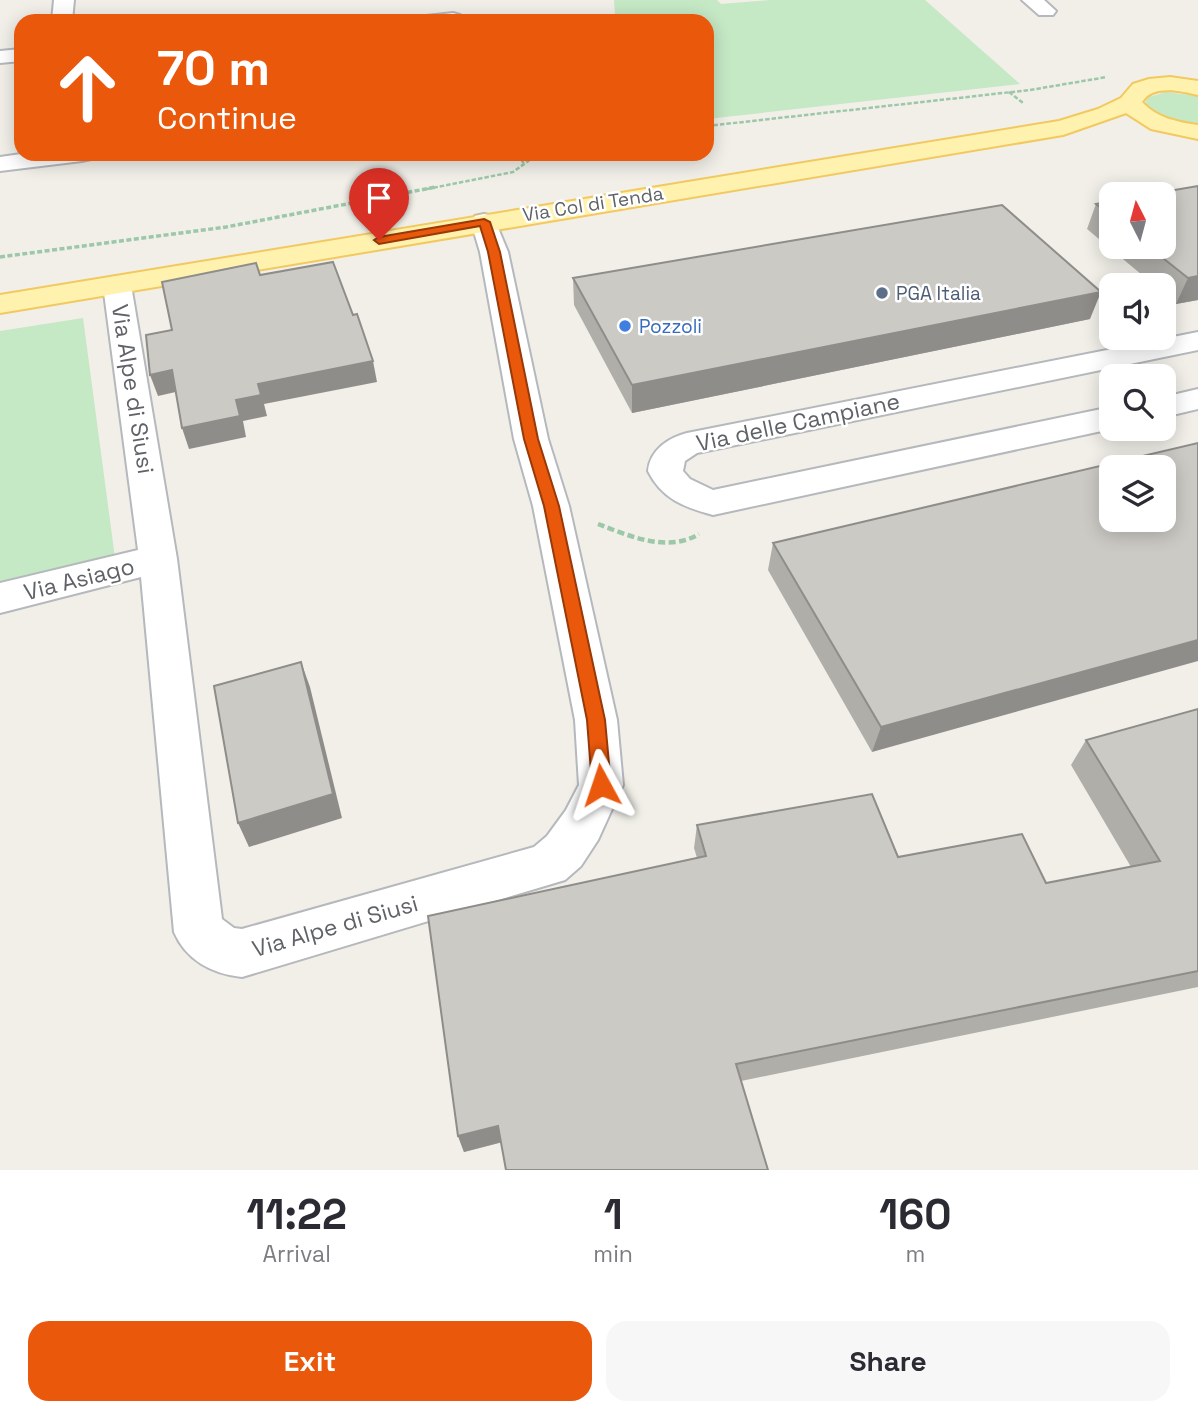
<!DOCTYPE html>
<html lang="en">
<head>
<meta charset="utf-8">
<style>
	body { margin:0; font-family:"Space Grotesk",sans-serif; background:#f7f7f7; color:#2b2b33; height:100vh; display:flex; flex-direction:column; font-size:26px; white-space:nowrap }
	* { box-sizing:border-box; margin:0 }
	p { font-size:23px; color:#7c7c81 }
	.icon { flex:none; width:38px; height:38px; fill:none; stroke:currentColor; stroke-width:2; stroke-linecap:round; stroke-linejoin:round }
	.map { position:relative; height:1170px; overflow:hidden }
	.sheet { display:flex; flex-direction:column; background:#fff; flex:1 }
	.sheet>* { flex:none }
	.guide { position:absolute; left:14px; top:14px; width:700px; height:147px; border-radius:21px; box-shadow:0 4px 18px #0003; background:#ea580c; color:#fff; overflow:hidden }
	.needle { width:46px; rotate:354deg }
	.fabs { position:absolute; left:1099px; top:182px; display:grid; gap:14px }
	.fabs a { display:grid; place-items:center; width:77px; height:77px; border-radius:14px; background:#fff; box-shadow:0 4px 18px #0003; font-size:35px }
	.pin { position:absolute; display:grid; place-items:center; width:60px; height:60px; color:#fff; margin:-72px -30px; border-radius:50% 50% 50% 0; rotate:-45deg; box-shadow:0 0 7px #0007 }
	.pin .icon { rotate:45deg }
	.me { position:absolute; width:77px; margin:-38px; rotate:355deg; stroke-linejoin:round; filter:drop-shadow(0 0 5px #0008) }
	.turn { display:flex; align-items:center; gap:24px; height:147px; padding:0 28px; font-size:32px }
	.turn .icon { width:91px; height:91px; stroke-width:2.5 }
	.turn b { display:block; font-size:49px; line-height:60px }
	.eta { display:flex; justify-content:space-evenly; align-items:center; height:119px; text-align:center }
	.eta b { font-size:42px; font-weight:700; line-height:49px }
	.primary-button { display:flex; gap:14px; margin-top:auto; padding:14px 28px }
	.primary-button a { flex:1; height:80px; border-radius:21px; background:#ea580c; color:#fff; font-size:28px; font-weight:700; line-height:80px; text-align:center }
	.primary-button a+a { background:#f7f7f7; color:#2b2b33 }
	.map>svg:first-child { display:block }
	.green { fill:#c5e8c5 }
	.lines { fill:none; stroke-linecap:round; stroke-linejoin:round }
	.minor-casing { stroke:#b5b8bc; stroke-width:4 }
	.major-casing { stroke:#f2c960; stroke-width:4 }
	.path-far2 { stroke:#9cc7a9; stroke-width:2.5; stroke-dasharray:4.5 2; stroke-linecap:butt }
	.path-far1 { stroke:#9cc7a9; stroke-width:3.5; stroke-dasharray:5 2.5; stroke-linecap:butt }
	.path { stroke:#9cc7a9; stroke-width:4.5; stroke-dasharray:7 3.5; stroke-linecap:butt }
	.minor { fill:#fff; fill-rule:evenodd }
	.major { fill:#fff2af; fill-rule:evenodd }
	.wall { fill:#afaea9 }
	.shaded-wall { fill:#8f8d8a }
	.building { fill:#cccac5; stroke:#8f8d8a; stroke-width:2; fill-rule:evenodd }
	.route { fill:#ea580c; stroke:#983908; stroke-width:2 }
	.service-dot { fill:#5c6f8a; stroke:#fff; stroke-width:2.5 }
	.shop-dot { fill:#3f7fe0; stroke:#fff; stroke-width:2.5 }
	.labels { text-anchor:middle; dominant-baseline:central; stroke-width:5; stroke-linejoin:round; paint-order:stroke }
	.far-street-label { font-size:19px; fill:#5f6368; stroke:#fff }
	.far-service-label { font-size:19px; fill:#4e5e75; stroke:#fff; text-anchor:start }
	.far-shop-label { font-size:19px; fill:#366cbe; stroke:#fff; text-anchor:start }
	.street-label { font-size:23px; fill:#5f6368; stroke:#fff }
</style>
</head>
<body>
<div class="map">
<svg width="1198" height="1170" viewBox="0 0 1198 1170">
	<rect width="100%" height="100%" fill="#f1efe8"/>
	<path class="green" d="M614 0H717L721 4 770 0H925L1020 84 707 119V21H540L615 15Z
		M1166 92 1198 96V125L1160 117 1146 106V101L1149 97Z
		M83 318 115 558 0 587V331Z"/>
	<g class="lines">
		<g class="minor-casing">
			<path id="minor" d="M54 0H74L72 21H52Z
				M1022 0H1044L1056 11 1053 15H1039Z
				M453 13 460 15 462 21H414L417 17Z
				M21 49V61L0 63V51Z
				M21 154H94L91 159 82 161 0 171V157Z
				M484 214 493 216 508 252 548 439 569 506 617 720 623 785 598 840 581 866 565 880 242 977C212 974 186 960 174 932L141 577 0 613V583L138 550 103 285 107 279 117 276 127 279 131 285 177 559 222 919 234 928 242 929 534 847 547 836 566 810 579 785 575 720 533 506 514 439 480 252 471 222 475 216Z
				M1198 332V350L697 453 685 461 683 471 690 479 713 490 1111 407V429L713 515C684 507 662 499 648 471 650 450 668 438 687 433Z
				M1198 389V409L1164 417V397Z"/>
		</g>
		<g class="major-casing">
			<path id="major" d="M1170 77 1198 81V95C1181 91 1153 84 1142 102 1157 118 1177 122 1198 125V139L1151 129 1126 113 1063 135 0 313V295L1059 121 1098 109 1121 98 1133 84 1149 79Z"/>
		</g>
		<path class="path-far2" d="M1009 92 1023 103
			M707 126 1030 90 1107 77
			M518 154 524 164
			M427 189 513 172 538 154"/>
		<path class="path-far1" d="M0 257 226 227 436 187"/>
		<path class="path" d="M598 524C629 536 668 553 699 534"/>
		<use href="#minor" class="minor"/>
		<use href="#major" class="major"/>
	</g>
	<path class="wall" d="M1198 186V300L1176 304 1164 294V285H1154L1087 229 1096 204 1111 201V247H1164Z
		M573 278 1090 319 632 413 574 305Z
		M1198 443 872 752 768 570 773 543Z
		M1198 709V987L741 1081 464 1152 458 1136 697 858 694 848 697 825 898 857 1046 883 1131 867 1071 765 1086 740Z"/>
	<path class="shaded-wall" d="M1198 276V300L1176 304 1188 278Z
		M1101 292 1090 319 632 413V385Z
		M373 361 377 382 264 404 267 416 243 421 246 437 189 449 182 428 236 400 258 384Z
		M172 370 180 391 158 396 150 375Z
		M1198 640V661L872 752 881 727Z
		M301 662 310 687 342 818 249 847 238 823Z
		M498 1126 502 1142 464 1152 458 1136Z"/>
	<path class="building" d="M1198 186V276L1188 278 1149 247H1164V194H1151Z
		M1111 201V216L1096 204Z
		M1002 205 1101 292 632 385 573 278Z
		M333 262 353 315 357 314 373 361 258 384 261 395 236 400 240 416 182 428 172 370 150 375 146 335 172 330 162 282 256 263 260 275Z
		M1198 443V640L881 727 773 543ZM1111 467H1164V520H1111Z
		M301 662 333 794 238 823 214 686Z
		M1198 709V971L736 1064 768 1170H506L498 1126 458 1136 428 916 706 856 697 825 872 794 898 857 1022 834 1046 883 1160 861 1086 740Z"/>
	<path class="route" d="M484 219 490 222 500 252 538 439 559 506 605 720 611 785 608 790 601 793 595 790 592 785 587 720 544 506 524 439 488 252 480 226 379 244 374 240 379 237Z"/>
	<circle class="service-dot" cx="882" cy="293" r="7"/>
	<circle class="shop-dot" cx="625" cy="326" r="7"/>
	<g class="labels">
		<g class="far-street-label">
			<text transform="translate(593 204) rotate(-9)">Via Col di Tenda</text>
		</g>
		<g class="far-service-label">
			<text x="896" y="293">PGA Italia</text>
		</g>
		<g class="far-shop-label">
			<text x="639" y="326">Pozzoli</text>
		</g>
		<g class="street-label">
			<text transform="translate(133 389) rotate(81)">Via Alpe di Siusi</text>
			<text transform="translate(798 422) rotate(-12)">Via delle Campiane</text>
			<text transform="translate(79 579) rotate(-14)">Via Asiago</text>
			<text transform="translate(335 926) rotate(-16)">Via Alpe di Siusi</text>
		</g>
	</g>
</svg>
<div class="fabs">
<a><svg class="needle" viewBox="-14 -14 28 28"><path d="M0-13l5 13h-10z" fill="#e53935"/><path d="M0 13l5-13h-10z" fill="#7c7c81"/></svg></a>
<a><svg class="icon" aria-label="sound" viewBox="0 0 24 24"><path d="M4 9h4l5-4v14l-5-4H4zM17 9q2 3 0 6"/></svg></a>
<a><svg class="icon" aria-label="search" viewBox="0 0 24 24"><circle cx="10" cy="10" r="6"/><path d="M15 15l6 6"/></svg></a>
<a><svg class="icon" aria-label="layers" viewBox="0 0 24 24"><path d="M12 4l9 5-9 5-9-5zM3 14l9 5 9-5"/></svg></a>
</div>
<div class="pin" style="left:379px;top:240px;background:#d93025"><svg class="icon" aria-label="arrive" viewBox="0 0 24 24"><path d="M6 21V4h12l-3 4 3 4H6"/></svg></div>
<svg class="me" style="left:601px;top:785px" viewBox="-20 -20 40 40"><path d="M0-17L14 15 0 8-14 15z" fill="#ea580c" stroke="#fff" stroke-width="4"/></svg>
<div class="guide">
<div class="turn"><svg class="icon" aria-label="ahead" viewBox="0 0 24 24"><path d="M12 20V5M6 11l6-6 6 6"/></svg><div><b>70 m</b>Continue</div></div>
</div>
</div>
<section class="sheet">
<div class="eta">
<div><b>11:22</b><p>Arrival</p></div>
<div><b>1</b><p>min</p></div>
<div><b>160</b><p>m</p></div>
</div>
<div class="primary-button"><a>Exit</a><a>Share</a></div>
</section>
</body>
</html>
